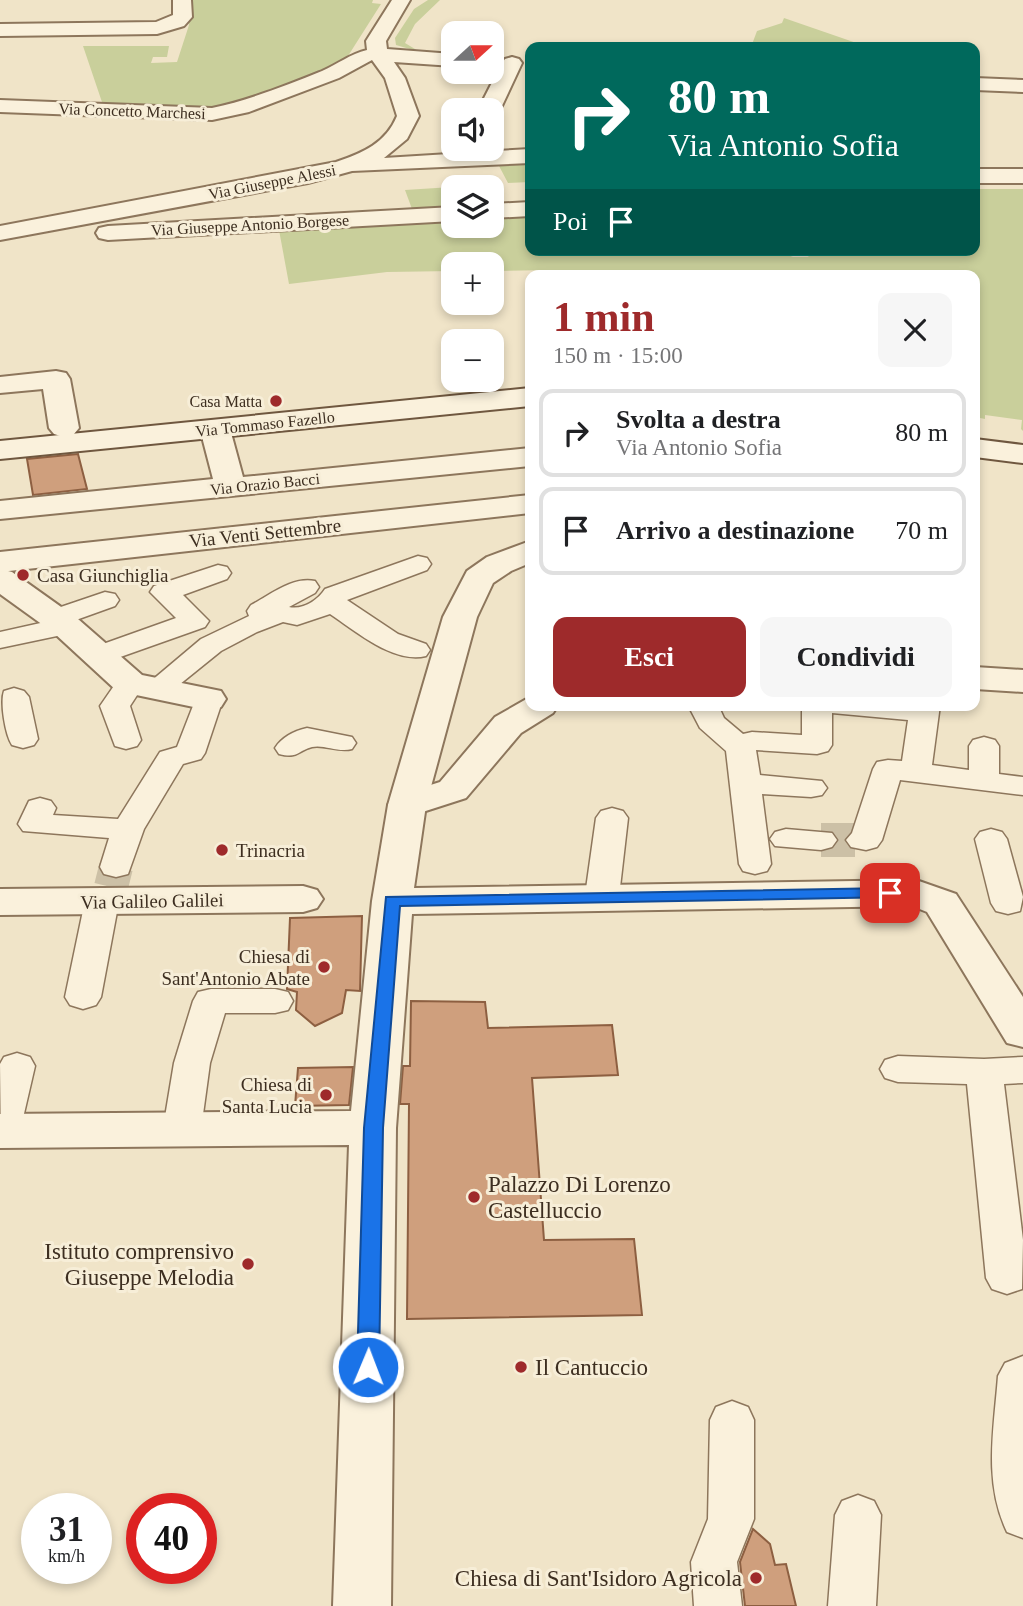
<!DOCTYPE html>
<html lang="it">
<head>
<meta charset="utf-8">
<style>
	body { margin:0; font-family:"Times New Roman",serif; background:#f6f6f6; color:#202124; height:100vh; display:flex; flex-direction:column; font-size:26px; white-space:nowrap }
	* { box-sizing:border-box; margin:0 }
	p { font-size:23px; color:#757577 }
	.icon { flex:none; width:38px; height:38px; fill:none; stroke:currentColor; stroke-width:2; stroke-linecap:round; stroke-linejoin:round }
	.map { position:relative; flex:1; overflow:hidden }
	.details { position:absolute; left:525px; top:270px; width:455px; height:441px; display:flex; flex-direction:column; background:#fff; border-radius:14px; box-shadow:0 4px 10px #0003 }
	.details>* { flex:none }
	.hud { position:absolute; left:525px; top:42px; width:455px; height:214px; border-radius:14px; box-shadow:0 4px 10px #0003; background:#00695c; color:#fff; overflow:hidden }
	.needle { width:46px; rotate:69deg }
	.tools { position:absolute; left:441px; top:21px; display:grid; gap:14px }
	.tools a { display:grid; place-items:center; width:63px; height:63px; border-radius:14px; background:#fff; box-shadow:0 4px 10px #0003; font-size:35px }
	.speed { position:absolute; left:21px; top:1493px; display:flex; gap:14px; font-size:35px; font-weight:700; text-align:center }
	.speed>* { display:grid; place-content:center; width:91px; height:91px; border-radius:50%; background:#fff; box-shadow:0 4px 10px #0003; line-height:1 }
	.speed small { font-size:18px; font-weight:400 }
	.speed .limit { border:10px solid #d22; background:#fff; color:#111 }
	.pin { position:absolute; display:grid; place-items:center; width:60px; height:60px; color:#fff; margin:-30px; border-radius:14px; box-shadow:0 4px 10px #0006 }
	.me { position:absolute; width:77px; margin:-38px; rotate:1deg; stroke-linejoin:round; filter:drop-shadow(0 0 5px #0008) }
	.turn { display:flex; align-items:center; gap:24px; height:147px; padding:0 28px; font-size:32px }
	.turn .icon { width:91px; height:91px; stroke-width:2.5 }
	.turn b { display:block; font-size:49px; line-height:60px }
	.then { display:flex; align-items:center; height:66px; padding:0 28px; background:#0003; gap:14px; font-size:26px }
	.round { display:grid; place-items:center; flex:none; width:74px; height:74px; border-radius:14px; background:#f6f6f6 }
	.overview { display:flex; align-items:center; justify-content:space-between; height:119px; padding:0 28px }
	h1 { font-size:42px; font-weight:700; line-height:52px; color:#9e2a2b }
	.primary-button { display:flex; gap:14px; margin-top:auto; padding:14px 28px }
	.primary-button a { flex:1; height:80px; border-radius:14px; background:#9e2a2b; color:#fff; font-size:28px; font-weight:700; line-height:80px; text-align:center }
	.primary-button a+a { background:#f6f6f6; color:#202124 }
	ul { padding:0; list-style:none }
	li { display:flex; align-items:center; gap:21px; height:88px; margin:0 14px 10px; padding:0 14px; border:4px solid #e0e0e0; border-radius:14px }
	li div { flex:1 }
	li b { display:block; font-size:26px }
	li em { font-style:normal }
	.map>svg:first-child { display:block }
	.green { fill:#c9cf9b }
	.building { fill:#cf9f7d; stroke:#8d5f41; stroke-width:2 }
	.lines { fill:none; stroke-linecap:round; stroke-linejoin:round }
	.pedestrian-tunnel { stroke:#ccc0a6; stroke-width:34; stroke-dasharray:34 17; stroke-linecap:butt }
	.pedestrian-casing { stroke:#8d765c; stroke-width:3 }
	.minor-casing { stroke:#8d765c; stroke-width:4 }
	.tertiary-casing { stroke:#8d765c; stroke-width:4 }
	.secondary-casing { stroke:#6f573f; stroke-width:4 }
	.pedestrian { fill:#faf1dc; fill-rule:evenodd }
	.minor { fill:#faf1dc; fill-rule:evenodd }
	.tertiary { fill:#faf1dc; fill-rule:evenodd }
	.secondary { fill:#faf1dc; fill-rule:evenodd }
	.route { fill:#1a73e8; stroke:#114b97; stroke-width:2 }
	.poi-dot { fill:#9e2a2b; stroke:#f7eed8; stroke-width:2.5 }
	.labels { text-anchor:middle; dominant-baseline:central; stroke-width:6; stroke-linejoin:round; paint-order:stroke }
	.far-street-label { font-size:16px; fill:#3d2e20; stroke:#f7eed8 }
	.far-poi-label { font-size:16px; fill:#3d2e20; stroke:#f7eed8; text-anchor:end }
	.street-label { font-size:19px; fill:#3d2e20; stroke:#f7eed8 }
	.poi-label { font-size:19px; fill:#3d2e20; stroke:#f7eed8; text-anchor:start }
	.near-poi-label { font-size:23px; fill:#3d2e20; stroke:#f7eed8; text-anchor:start }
</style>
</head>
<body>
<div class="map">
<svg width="1023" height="1606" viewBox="0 0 1023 1606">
	<rect width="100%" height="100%" fill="#f0e4c8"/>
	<path class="green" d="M190 0H373L372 3 381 4 348 56 325 73 225 109 104 108 83 46H169L167 57H153L151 63 177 62 189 25Z
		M428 0H440L415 24 405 43 420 52 396 45 395 38 414 9Z
		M784 18 868 47H751L757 31 782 23Z
		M524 162 530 182 508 183 498 164Z
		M483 185 484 187H453V207L412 209 405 190Z
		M975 189H1023V431L1021 429 1022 420 985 415V419L975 417V275H612L548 270 492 271V264H453V271L387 272 289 284 279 230 453 216V226H492V216L530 217V250H774L793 257H809L800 250H975Z"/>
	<path class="building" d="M78 454 87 489 33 495 27 459Z
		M362 916 360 991 346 990 342 1013 315 1026 296 1010 297 992 287 989 290 918Z
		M411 1001 485 1002 488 1028 612 1025 618 1075 532 1078 544 1240 634 1239 642 1315 407 1319 409 1104H400L403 1066H410Z
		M353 1067 349 1105 295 1106 298 1068Z
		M753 1529 770 1544 775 1565 786 1564 796 1606H745L740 1562Z"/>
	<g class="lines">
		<path class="pedestrian-tunnel" d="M821 840H862
			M111 887 116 867"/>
		<g class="pedestrian-casing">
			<path id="pedestrian" d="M418 556 427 558 431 564 427 570 347 600 398 634 426 644 430 650 426 656C393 664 356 631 330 614L297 625 283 622 257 632 221 651 169 693 159 696 149 693 144 687 201 639 249 616 247 611 251 605C270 595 293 576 315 581L319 587 315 593 289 607C303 610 318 600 325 589Z
				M218 565 227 567 231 573 227 579 183 595 209 621 205 627 109 661 99 664 89 661 85 655 89 649 176 618 150 592 154 586Z
				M105 592 115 594 119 600 115 606 76 620 80 626 76 632 0 648V632L45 622 42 618 46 612Z
				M130 674 140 677 145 683 130 706 141 740 137 746 126 749 115 746 100 706 120 677Z
				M14 688 24 691 29 697 38 739 34 745 23 748 12 745C5 734 0 702 4 691Z
				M208 690 218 693 223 699 205 753 201 759 183 764 144 829 128 874 116 877 104 874 100 867 109 838 23 831 18 824 29 801 40 798 51 801 56 808 53 815 118 819 160 752 177 747 198 693Z
				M688 705H718L724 718 743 734 752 732 802 735V705H940L932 765 969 770V746L973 740 984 737 995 740 999 746V774L1023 777V795L900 780 882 840 877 847 866 850 851 847 846 840 852 833 873 769 877 762 888 760 902 761 908 720 832 713V745L828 751 817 754 756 750 760 775 822 781 827 788 822 795 811 797 762 794 771 864 767 871 755 874 743 871 739 864 726 751 700 728Z
				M307 728 352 737 356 743 352 749C338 753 324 744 312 747 297 751 298 759 279 754L275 748C282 737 294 731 307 728Z
				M612 808 623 811 628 818 619 896 614 904 602 907 590 904 585 896 596 818 601 811Z
				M786 829 832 833 837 840 832 847 821 850 775 846 770 839 775 832Z
				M991 829 1002 832 1007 839 1023 897 1020 911 1008 914 996 911 991 903 975 839 980 832Z
				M102 890 114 893 119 901 101 997 96 1005 83 1009 70 1005 65 997 85 901 90 893Z
				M211 989H275L288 992 293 1001 288 1010 275 1013H225L210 1063 201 1129 195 1139 182 1143 169 1139 163 1129 174 1063 193 1001 198 992Z
				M17 1053 30 1057 35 1066 20 1131 14 1141 1 1145 0 1064 4 1057Z
				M898 1056 984 1059 1023 1057V1083L1004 1084 1023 1240 1022 1289 1007 1294 992 1289 986 1278 967 1084 898 1082 885 1078 880 1069 885 1060Z
				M1023 1356V1538L1007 1532C983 1482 994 1429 998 1376L1005 1363Z
				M732 1401 748 1407 754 1420V1519L737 1562 742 1606H694L691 1562 708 1519 710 1420 716 1407Z
				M858 1495 874 1501 881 1515 876 1606H828L835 1515 842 1501Z"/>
		</g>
		<g class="minor-casing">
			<path id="minor" d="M173 0H191L192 17 184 26 157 34 0 36V24L156 22 173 15Z
				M392 0H410L386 41 387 49 453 54V66L394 62 405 78 419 116 407 139 384 158 530 149V163L352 171 308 183 0 240V226L336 162C363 153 386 143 397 116L385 78 372 60 339 78 249 112 212 120 0 112V100L212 108C250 100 287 85 322 71 338 64 350 54 367 50L366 41Z
				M512 57 519 59 522 63 501 108 492 114V110H481L479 108 502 63 505 59Z
				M975 78 1023 80V92L975 90Z
				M975 169H1023V183H975Z
				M530 202V216L492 218V204Z
				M453 207V221L108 240 99 238 96 233 99 228 108 226Z
				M56 371 66 373 70 379 79 428 74 434 64 437 54 434 49 428 43 389 0 393V377Z
				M215 420 225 423 230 429 243 477 530 448V466L0 519V501L213 479 200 429 205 423Z
				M0 569 12 572 78 619 142 675 221 691 226 699 221 707 208 710 117 691 54 633 0 594Z
				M975 667 1023 670V692L975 689Z
				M530 697V705H558L553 713 521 733 466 798 407 817 393 813 388 805 393 797 440 782 495 717Z
				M303 886 317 890 323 899 317 908 303 912 0 915V889Z"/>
		</g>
		<g class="tertiary-casing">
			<path id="tertiary" d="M530 495V513L0 572V552Z
				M530 541V563L511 571 493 583 477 617 426 805 414 888 916 880 956 894 1023 997V1047L1007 1043 927 912 912 906 412 914 396 1128 391 1606H333L349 1145 0 1148V1114L351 1111 372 901 388 805 443 617 467 571 487 557Z"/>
		</g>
		<g class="secondary-casing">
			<path id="secondary" d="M530 388V406L0 459V441Z
				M975 439 1023 445V463L975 457Z"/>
		</g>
		<use href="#pedestrian" class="pedestrian"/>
		<use href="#minor" class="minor"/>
		<use href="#tertiary" class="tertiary"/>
		<use href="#secondary" class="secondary"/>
	</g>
	<path class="route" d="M890 888 896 889 898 893 896 897 400 906 383 1128 379 1367 376 1373 368 1376 360 1373 357 1367 364 1128 386 897Z"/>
	<g class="poi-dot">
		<circle cx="276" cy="401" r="7"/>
		<circle cx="23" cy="575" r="7"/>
		<circle cx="222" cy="850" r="7"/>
		<circle cx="324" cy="967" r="7"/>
		<circle cx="326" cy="1095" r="7"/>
		<circle cx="474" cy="1197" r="7"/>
		<circle cx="248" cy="1264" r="7"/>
		<circle cx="521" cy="1367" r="7"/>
		<circle cx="756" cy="1578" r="7"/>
	</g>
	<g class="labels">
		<g class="far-street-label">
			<text transform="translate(132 111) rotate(2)">Via Concetto Marchesi</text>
			<text transform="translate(272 182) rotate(-11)">Via Giuseppe Alessi</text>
			<text transform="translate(250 225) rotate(-3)">Via Giuseppe Antonio Borgese</text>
			<text transform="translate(265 424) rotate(-6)">Via Tommaso Fazello</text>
			<text transform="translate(265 484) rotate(-6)">Via Orazio Bacci</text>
		</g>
		<g class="far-poi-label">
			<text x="262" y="401">Casa Matta</text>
		</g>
		<g class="street-label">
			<text transform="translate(265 533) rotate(-6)">Via Venti Settembre</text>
			<text transform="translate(152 901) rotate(-1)">Via Galileo Galilei</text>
		</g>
		<g class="poi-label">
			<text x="37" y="575">Casa Giunchiglia</text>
			<text x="236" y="850">Trinacria</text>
			<text x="310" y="956" text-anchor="end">Chiesa di<tspan x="310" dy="22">Sant'Antonio Abate</tspan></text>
			<text x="312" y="1084" text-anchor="end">Chiesa di<tspan x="312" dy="22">Santa Lucia</tspan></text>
		</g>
		<g class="near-poi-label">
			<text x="488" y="1184">Palazzo Di Lorenzo<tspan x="488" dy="26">Castelluccio</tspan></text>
			<text x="234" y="1251" text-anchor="end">Istituto comprensivo<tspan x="234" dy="26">Giuseppe Melodia</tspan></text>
			<text x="535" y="1367">Il Cantuccio</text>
			<text x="742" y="1578" text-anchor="end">Chiesa di Sant'Isidoro Agricola</text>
		</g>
	</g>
</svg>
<div class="tools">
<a><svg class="needle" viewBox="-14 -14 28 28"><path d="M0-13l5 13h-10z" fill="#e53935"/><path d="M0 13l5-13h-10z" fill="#757577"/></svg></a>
<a><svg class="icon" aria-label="sound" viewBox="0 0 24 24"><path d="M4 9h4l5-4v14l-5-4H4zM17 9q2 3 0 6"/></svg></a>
<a><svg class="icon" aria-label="layers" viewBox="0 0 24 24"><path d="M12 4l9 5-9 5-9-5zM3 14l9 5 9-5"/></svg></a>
<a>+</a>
<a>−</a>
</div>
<div class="speed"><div>31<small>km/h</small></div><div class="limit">40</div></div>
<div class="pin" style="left:890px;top:893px;background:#d93025"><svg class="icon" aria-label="arrive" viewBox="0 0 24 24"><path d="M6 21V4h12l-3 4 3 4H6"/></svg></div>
<svg class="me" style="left:368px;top:1367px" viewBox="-20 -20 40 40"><circle r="17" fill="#1a73e8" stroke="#fff" stroke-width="3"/><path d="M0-11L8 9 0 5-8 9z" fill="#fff"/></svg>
<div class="hud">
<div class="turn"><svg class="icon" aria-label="right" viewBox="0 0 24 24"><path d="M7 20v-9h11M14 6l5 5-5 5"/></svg><div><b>80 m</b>Via Antonio Sofia</div></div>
<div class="then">Poi<svg class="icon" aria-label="arrive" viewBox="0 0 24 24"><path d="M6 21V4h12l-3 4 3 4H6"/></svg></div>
</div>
<section class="details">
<div class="overview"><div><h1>1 min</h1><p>150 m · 15:00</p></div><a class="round"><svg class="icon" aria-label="close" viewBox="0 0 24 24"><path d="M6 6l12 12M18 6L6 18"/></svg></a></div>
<ul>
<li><svg class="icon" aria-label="right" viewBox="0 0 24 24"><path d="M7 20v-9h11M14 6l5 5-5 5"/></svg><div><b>Svolta a destra</b><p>Via Antonio Sofia</p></div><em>80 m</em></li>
<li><svg class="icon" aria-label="arrive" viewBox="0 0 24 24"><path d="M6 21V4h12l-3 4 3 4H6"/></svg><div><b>Arrivo a destinazione</b></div><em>70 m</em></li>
</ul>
<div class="primary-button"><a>Esci</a><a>Condividi</a></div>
</section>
</div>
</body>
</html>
